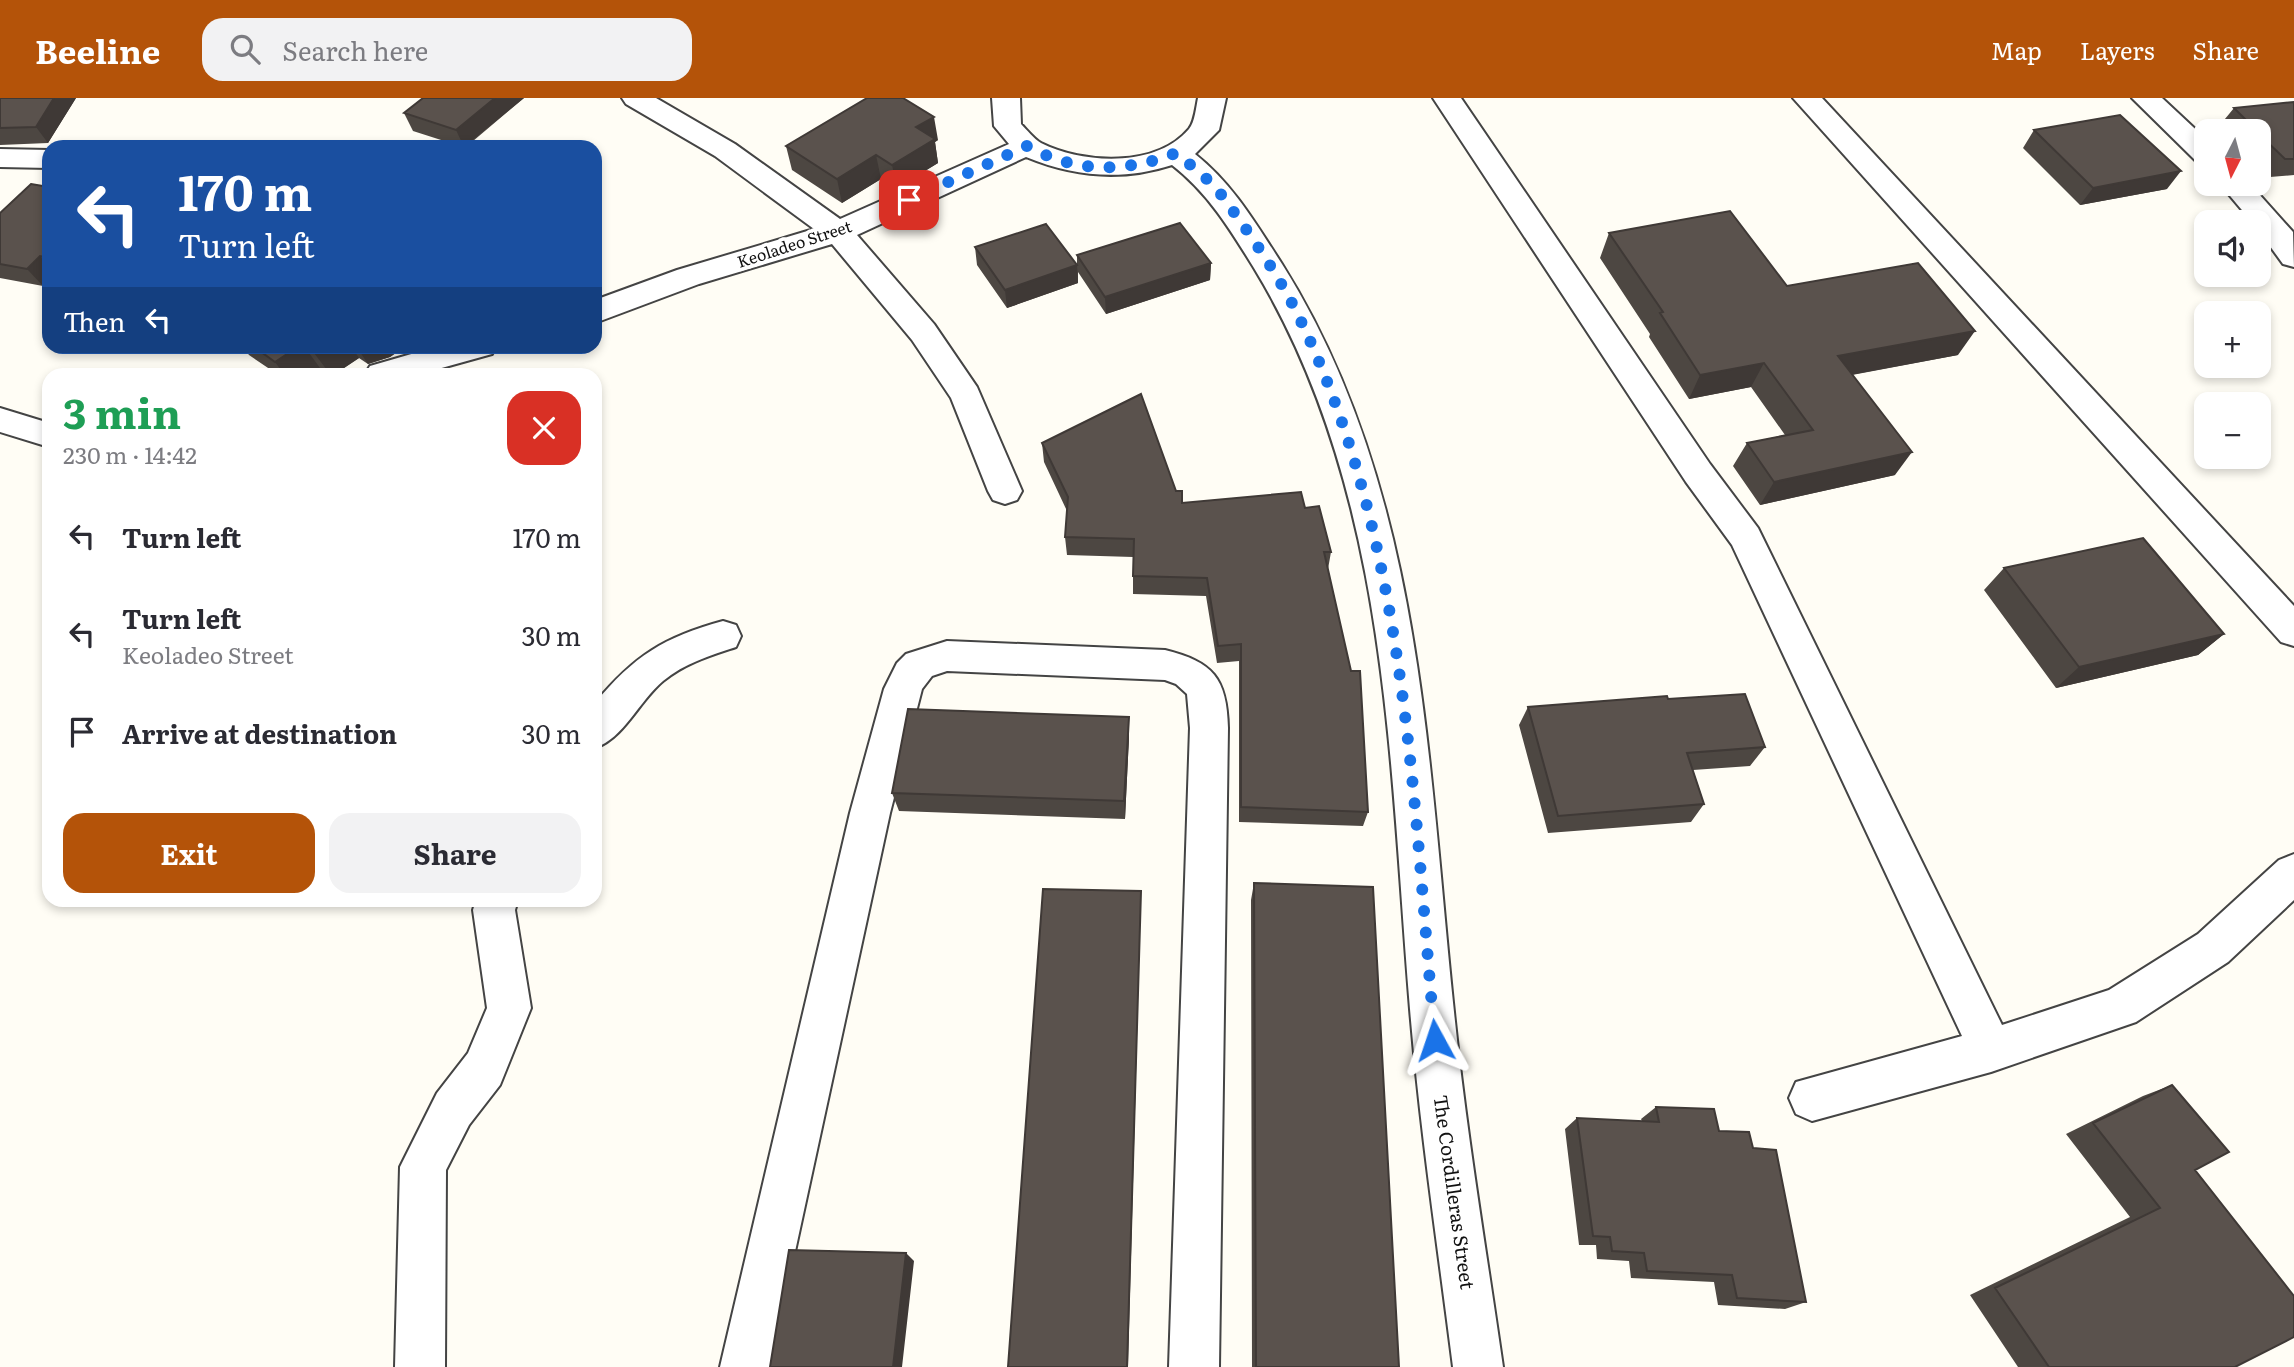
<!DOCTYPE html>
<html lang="en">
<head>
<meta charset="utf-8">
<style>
	body { margin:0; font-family:Literata,serif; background:#f2f2f3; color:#2b2b33; height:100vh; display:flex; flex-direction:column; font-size:26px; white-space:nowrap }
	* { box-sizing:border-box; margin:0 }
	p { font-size:23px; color:#7c7c81 }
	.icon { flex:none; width:38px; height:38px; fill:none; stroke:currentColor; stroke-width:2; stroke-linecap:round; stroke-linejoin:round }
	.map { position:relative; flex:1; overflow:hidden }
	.side { position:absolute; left:42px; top:270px; width:560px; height:539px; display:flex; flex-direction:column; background:#fff; border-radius:21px; box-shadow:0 4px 10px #0003 }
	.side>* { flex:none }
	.guide { position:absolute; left:42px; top:42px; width:560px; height:214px; border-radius:21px; box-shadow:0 4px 10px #0003; background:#1a4fa0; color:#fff; overflow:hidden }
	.needle { width:46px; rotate:186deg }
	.tools { position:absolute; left:2194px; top:21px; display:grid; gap:14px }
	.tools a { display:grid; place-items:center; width:77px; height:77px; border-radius:14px; background:#fff; box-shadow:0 4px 10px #0003; font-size:35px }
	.pin { position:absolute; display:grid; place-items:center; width:60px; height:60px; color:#fff; margin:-30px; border-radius:14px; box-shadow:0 4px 10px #0006 }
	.me { position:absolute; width:77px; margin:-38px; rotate:355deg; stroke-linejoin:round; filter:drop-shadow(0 0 5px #0008) }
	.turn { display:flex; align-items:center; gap:24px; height:147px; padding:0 21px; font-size:32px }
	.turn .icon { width:91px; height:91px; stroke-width:2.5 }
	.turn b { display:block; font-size:49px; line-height:60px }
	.then { display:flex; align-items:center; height:66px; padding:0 21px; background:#0003; gap:14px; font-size:26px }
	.round { display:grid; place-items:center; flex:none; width:74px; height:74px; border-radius:21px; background:#f2f2f3 }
	.overview { display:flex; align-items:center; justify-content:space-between; height:119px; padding:0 21px }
	h1 { font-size:42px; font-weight:700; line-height:52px; color:#1e9e55 }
	.action { display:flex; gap:14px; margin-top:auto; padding:14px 21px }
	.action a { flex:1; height:80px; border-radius:21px; background:#b45309; color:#fff; font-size:28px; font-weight:700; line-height:80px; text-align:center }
	.action a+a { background:#f2f2f3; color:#2b2b33 }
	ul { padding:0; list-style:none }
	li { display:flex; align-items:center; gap:21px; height:98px; padding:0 21px }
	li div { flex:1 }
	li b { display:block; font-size:26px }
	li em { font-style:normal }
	header { display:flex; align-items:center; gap:42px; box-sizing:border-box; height:98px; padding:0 35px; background:#b45309; color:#fff }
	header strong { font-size:33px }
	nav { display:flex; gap:38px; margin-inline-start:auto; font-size:24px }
	.search { width:490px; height:63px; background:#f2f2f3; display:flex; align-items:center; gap:18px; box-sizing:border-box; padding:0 24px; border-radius:21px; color:#7c7c81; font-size:26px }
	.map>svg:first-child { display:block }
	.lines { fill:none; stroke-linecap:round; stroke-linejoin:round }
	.minor-casing { stroke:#444; stroke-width:4 }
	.minor { fill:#fff; fill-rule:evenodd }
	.wall { fill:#4d4742 }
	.shaded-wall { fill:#3f3936 }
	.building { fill:#5a524d; stroke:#3f3936; stroke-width:2 }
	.route { stroke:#1a73e8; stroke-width:12; stroke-dasharray:0 21.6 }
	.labels { text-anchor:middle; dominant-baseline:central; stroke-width:7; stroke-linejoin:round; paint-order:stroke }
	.far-street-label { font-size:16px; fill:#111; stroke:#fff }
	.street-label { font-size:19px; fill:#111; stroke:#fff }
</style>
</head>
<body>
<header>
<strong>Beeline</strong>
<div class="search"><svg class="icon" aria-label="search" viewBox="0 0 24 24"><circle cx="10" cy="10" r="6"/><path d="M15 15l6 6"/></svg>Search here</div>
<nav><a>Map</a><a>Layers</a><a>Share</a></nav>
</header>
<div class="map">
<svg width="2294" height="1269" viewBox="0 0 2294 1269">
	<rect width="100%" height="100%" fill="#fffdf5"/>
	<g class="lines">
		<g class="minor-casing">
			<path id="minor" d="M622 0H656L735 46 840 121 1009 46 994 28 992 0H1020L1021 26C1027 32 1034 41 1041 45 1083 66 1156 70 1189 31 1195 24 1196 9 1198 0H1226L1219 32 1195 56C1233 86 1256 126 1282 166 1423 390 1427 658 1454 914 1466 1032 1486 1151 1503 1269H1453C1438 1150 1420 1031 1410 911 1389 660 1389 392 1254 170 1230 131 1208 95 1172 67 1123 83 1074 79 1026 59L857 137 934 226 977 289 1022 393 1017 402 1005 406 993 402 988 393 951 300 912 242 832 146 699 186 595 225V202L677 172 814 131 715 58 626 6Z
				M1433 0H1461L1710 366 1758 430 2002 927 2109 892 2198 836 2279 762 2294 756V802L2228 864 2136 924 1991 974 1812 1023 1796 1016 1789 1000 1796 984 1962 938 1732 447 1686 384Z
				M1793 0H1822L2294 508V548L2281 544Z
				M2132 0H2162L2207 42V67L2197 64Z
				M0 51 49 52V70L0 69Z
				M2220 86H2250L2293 134 2294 169 2283 166 2259 133V124H2252Z
				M439 248H496L492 256 420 276H365L370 268Z
				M0 310 49 325V349L0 334Z
				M723 523 736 527 741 538 736 549C709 558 685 565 663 583 639 603 624 640 595 650V605C634 558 664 539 723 523Z
				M947 543 1165 552C1213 564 1227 580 1228 630L1219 1269H1169L1190 630 1187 596 1176 586 1165 582 947 573 932 578 922 591 890 715 770 1269H720L850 715 884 591 897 565 906 556Z
				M476 802H518L515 812 531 910 500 987 469 1027 446 1072 445 1269H395L400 1069 437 995 468 955 487 910 473 812Z"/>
		</g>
		<use href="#minor" class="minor"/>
	</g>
	<path class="wall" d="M0 0H76L48 45 0 47Z
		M423 0H524L466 49H463L413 33 404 15Z
		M2294 4V77L2270 79 2259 68V33H2226L2220 27 2234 10Z
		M2034 32 2167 91 2080 107 2023 50Z
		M938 42 935 44 938 65 897 90 881 81 842 105 792 72 786 48Z
		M49 89V182L43 188 0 180V115Z
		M1609 135 1787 188 1958 257 1852 277 1895 377 1760 407 1733 368 1747 345 1785 337 1751 289 1689 301 1649 239 1650 236 1600 160Z
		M975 149 1077 167V157L1211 165 1210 182 1106 216 1078 174V185L1007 210 977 167Z
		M242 248H406L390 259 368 266 359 260 335 276H329L320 270 311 276H277L249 257Z
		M1042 345 1176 393 1182 405 1305 410 1331 454 1328 471 1368 714 1363 728 1239 724V563L1217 565 1206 498 1133 496V459L1067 457 1065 439 1067 413 1044 364Z
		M2004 470 2224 536 2198 557 2056 590 1984 492Z
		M1668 601 1765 649 1750 668 1693 672 1704 706 1691 724 1548 735 1519 627 1528 609Z
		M1129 619V639L1125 721 899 713 892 695Z
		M1254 785 1399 1269H1252L1251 802Z
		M2172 987 2195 1072 2235 1269H2018L1970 1197 2130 1119 2066 1036 2143 998Z
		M1656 1009 1719 1033 1753 1050 1806 1204 1785 1211 1718 1207 1714 1184 1631 1180 1629 1163 1597 1161 1596 1147H1579L1565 1031 1577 1020 1642 1023 1641 1021Z"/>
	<path class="shaded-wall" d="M54 0H76L48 45 36 29Z
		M495 0H524L464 49 456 32Z
		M934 19 938 42 935 44 938 65 897 90 892 67 916 29Z
		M876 57 881 81 842 105 837 81Z
		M2181 73 2167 91 2080 107 2093 90Z
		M40 158 49 168V182L43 188 27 171Z
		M1211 165 1210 182 1106 216 1105 199Z
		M1077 167 1078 185 1007 210 1005 192Z
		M1975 233 1958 257 1823 282 1838 258Z
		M299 248H304L320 270 311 276H284L275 264Z
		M324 248H351L359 260 335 276H330L314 255Z
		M356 248H406L390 259 368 266Z
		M1764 265 1751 289 1689 301 1700 277Z
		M1912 354 1895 377 1760 407 1774 384Z
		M2224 536 2198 557 2056 590 2079 569Z
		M1129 619V639L1125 721 1124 703Z
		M1141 793 1128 1269H1127Z
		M906 1155 914 1163 902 1269H893Z"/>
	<path class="building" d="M0 0H54L36 29 0 30Z
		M423 0H495L456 32 404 15Z
		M867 0H903L934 19 916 29 935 41 892 67 876 57 837 81 786 48Z
		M2294 4V61H2285L2259 36V33H2257L2234 10Z
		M2120 17 2181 73 2093 90 2034 32Z
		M31 86 49 89V160L40 158 27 171 0 166V115Z
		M1730 113 1787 188 1918 165 1975 233 1838 258 1912 354 1774 384 1747 345 1813 332 1764 265 1700 277 1660 215 1663 214 1609 135Z
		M1180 125 1211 165 1105 199 1077 157Z
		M1046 126 1077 167 1005 192 975 149Z
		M253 248H299L275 264Z
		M306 248H324L314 255Z
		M1141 296 1176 393H1182V405L1301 394 1305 410 1319 408 1331 454H1324L1351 573H1360L1368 714 1241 709V546L1218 548 1207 480 1133 478 1134 441 1065 439 1068 399 1042 345Z
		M2143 440 2224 536 2079 569 2004 470Z
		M1745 596 1765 649 1687 655 1704 706 1558 718 1528 609 1667 598 1668 601Z
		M908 611 1129 619 1124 703 892 695Z
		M1254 785 1373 789 1399 1269H1256Z
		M1043 791 1141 793 1127 1269H1008Z
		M2172 987 2229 1054 2195 1072 2294 1198V1239L2235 1269H2049L1995 1190 2160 1110 2093 1025Z
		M1656 1009 1714 1011 1719 1033 1749 1034 1753 1050 1776 1052 1806 1204 1737 1200 1732 1177 1647 1173 1644 1155 1612 1153 1610 1139 1593 1138 1577 1020 1659 1024Z
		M789 1152 906 1155 893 1269H770Z"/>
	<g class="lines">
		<path class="route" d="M909 102 1027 48C1075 75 1125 75 1176 55 1188 65 1201 75 1212 86 1222 96 1230 109 1238 120 1259 149 1277 177 1294 209 1407 435 1412 695 1435 942"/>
	</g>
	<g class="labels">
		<g class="far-street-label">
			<text transform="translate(794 145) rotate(-18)">Keoladeo Street</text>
		</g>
		<g class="street-label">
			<text transform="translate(1455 1094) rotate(82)">The Cordilleras Street</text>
		</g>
	</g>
</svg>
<div class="tools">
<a><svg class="needle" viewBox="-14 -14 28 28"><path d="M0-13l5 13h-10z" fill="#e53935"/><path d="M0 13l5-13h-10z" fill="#7c7c81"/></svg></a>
<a><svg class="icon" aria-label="sound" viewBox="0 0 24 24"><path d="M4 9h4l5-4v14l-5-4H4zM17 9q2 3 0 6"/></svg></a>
<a>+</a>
<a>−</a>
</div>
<div class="pin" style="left:909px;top:102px;background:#d93025"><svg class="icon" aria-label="arrive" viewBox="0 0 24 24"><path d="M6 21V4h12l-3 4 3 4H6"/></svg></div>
<svg class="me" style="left:1435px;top:942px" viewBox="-20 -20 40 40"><path d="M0-17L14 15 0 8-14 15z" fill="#1a73e8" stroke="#fff" stroke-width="4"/></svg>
<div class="guide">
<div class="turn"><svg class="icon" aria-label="left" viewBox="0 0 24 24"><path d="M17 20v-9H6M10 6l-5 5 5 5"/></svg><div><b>170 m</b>Turn left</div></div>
<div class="then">Then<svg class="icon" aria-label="left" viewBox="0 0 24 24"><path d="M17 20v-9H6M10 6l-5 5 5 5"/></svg></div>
</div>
<section class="side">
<div class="overview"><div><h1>3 min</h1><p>230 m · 14:42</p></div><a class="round" style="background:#d93025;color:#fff"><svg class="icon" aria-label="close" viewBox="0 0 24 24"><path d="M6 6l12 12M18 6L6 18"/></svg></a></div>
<ul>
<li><svg class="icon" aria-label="left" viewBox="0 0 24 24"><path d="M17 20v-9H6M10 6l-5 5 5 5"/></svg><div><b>Turn left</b></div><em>170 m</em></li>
<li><svg class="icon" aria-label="left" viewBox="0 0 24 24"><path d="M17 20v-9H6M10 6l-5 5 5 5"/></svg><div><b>Turn left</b><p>Keoladeo Street</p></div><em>30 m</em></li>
<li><svg class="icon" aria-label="arrive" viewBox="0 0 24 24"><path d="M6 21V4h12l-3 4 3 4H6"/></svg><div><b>Arrive at destination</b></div><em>30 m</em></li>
</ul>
<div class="action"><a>Exit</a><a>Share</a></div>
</section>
</div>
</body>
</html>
